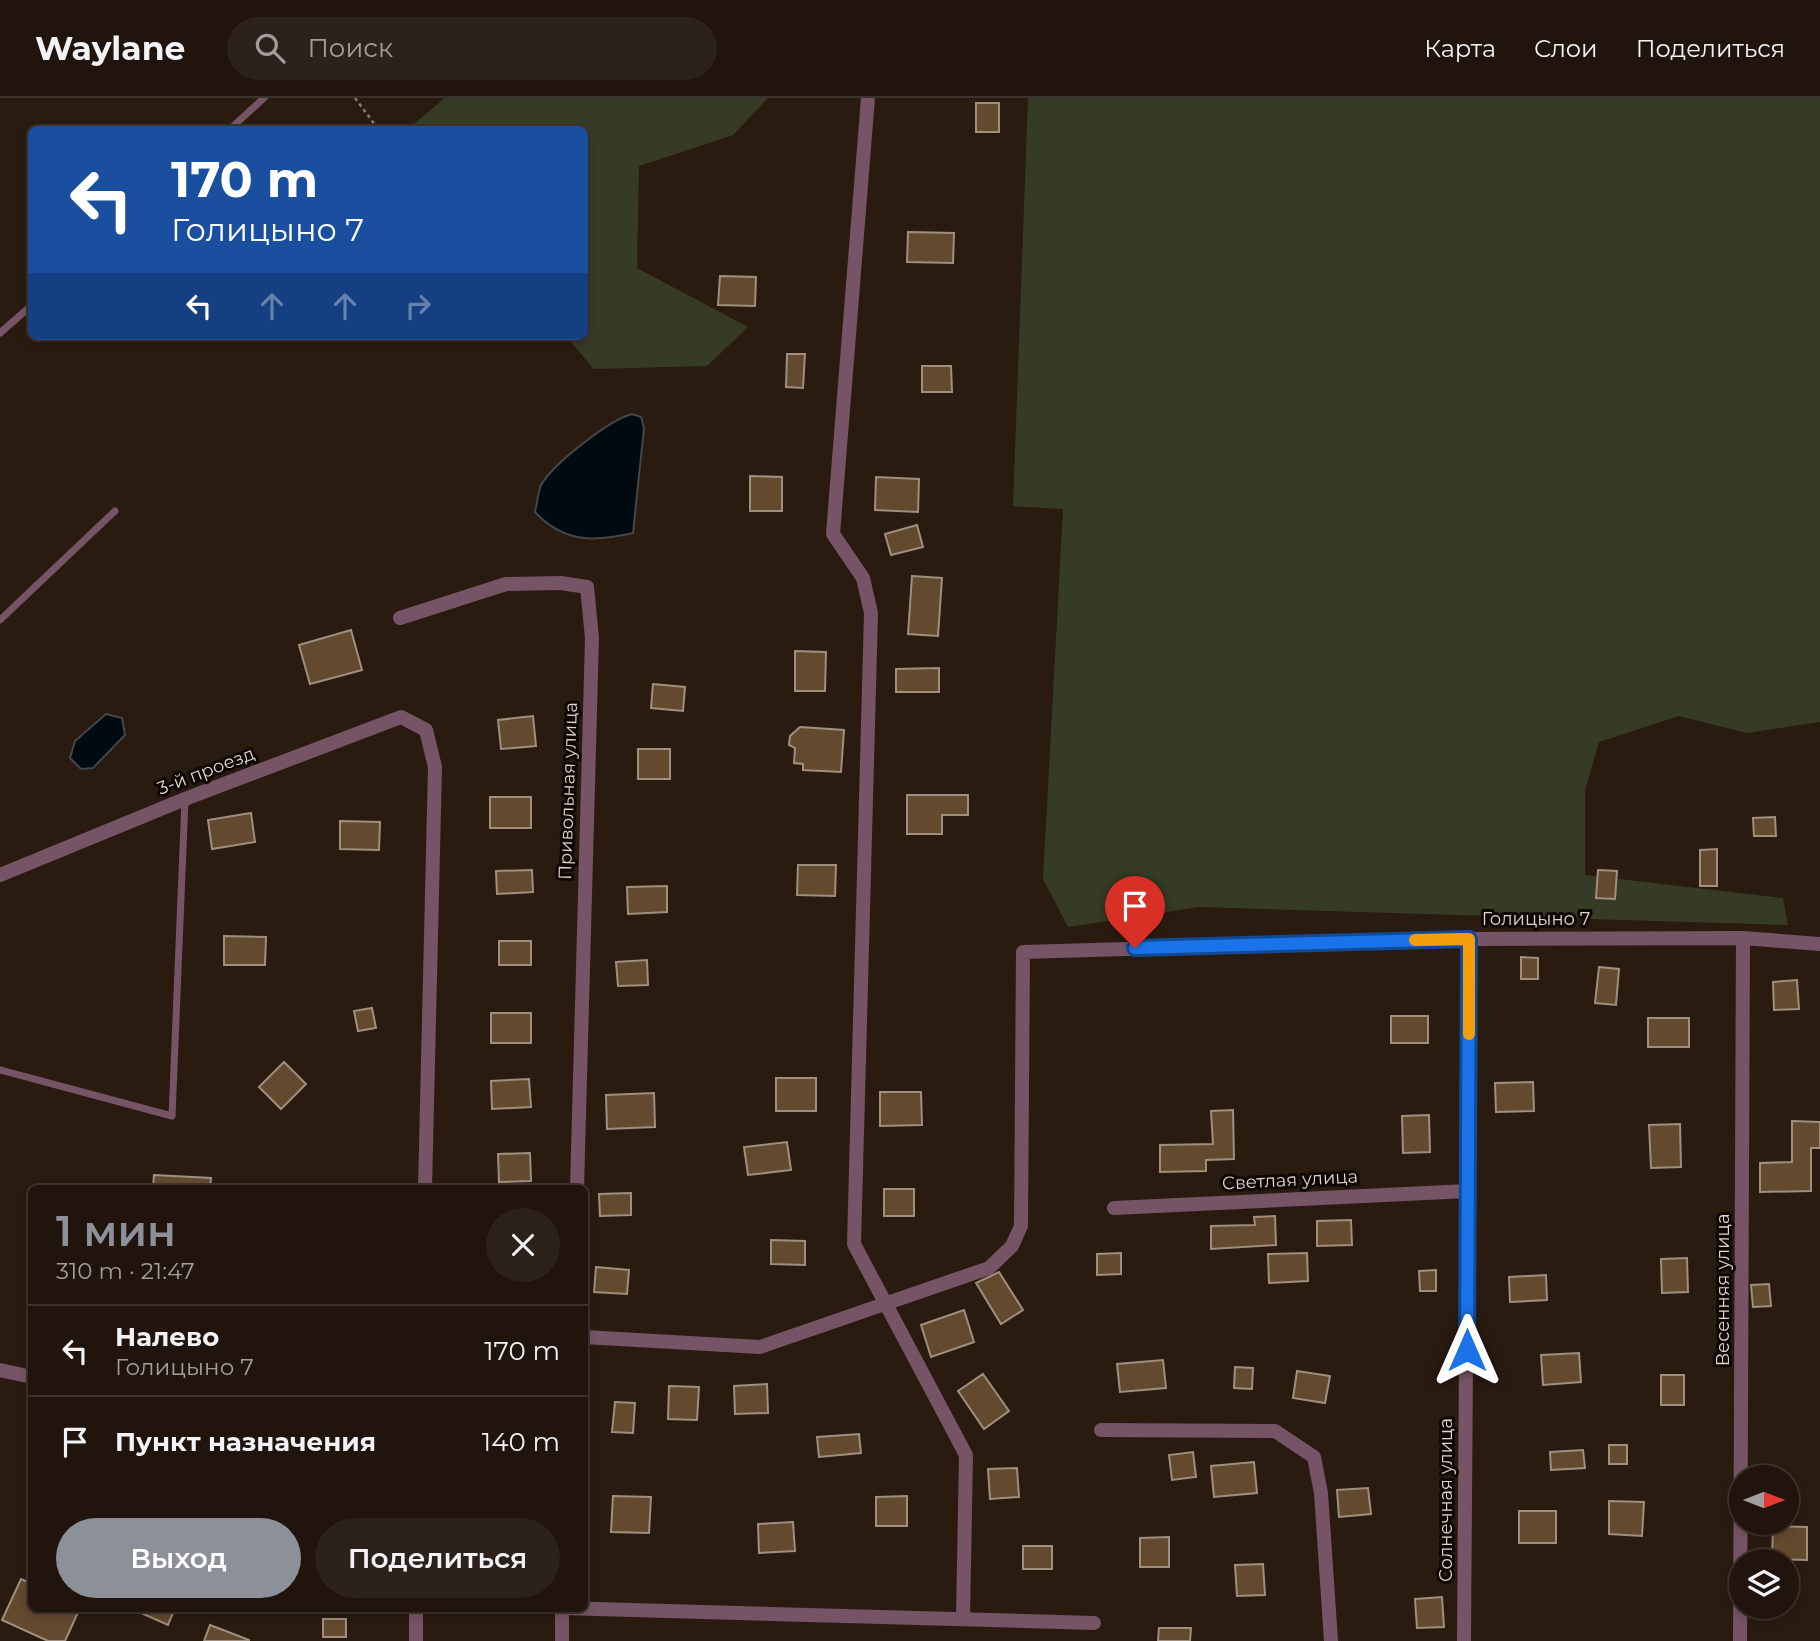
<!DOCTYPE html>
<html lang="ru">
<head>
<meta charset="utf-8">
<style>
	body { margin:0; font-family:Montserrat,sans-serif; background:#2d211b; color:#f1f3f6; height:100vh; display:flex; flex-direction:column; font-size:26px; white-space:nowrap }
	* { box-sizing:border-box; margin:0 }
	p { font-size:23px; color:#a29e9d }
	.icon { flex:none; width:38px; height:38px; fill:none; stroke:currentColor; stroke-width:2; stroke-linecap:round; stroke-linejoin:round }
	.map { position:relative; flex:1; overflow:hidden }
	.side { position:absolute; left:28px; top:1087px; width:560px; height:427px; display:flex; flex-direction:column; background:#20140d; border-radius:10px; box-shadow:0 4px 10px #0003,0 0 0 2px #3d332e }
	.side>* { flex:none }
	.guide { position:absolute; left:28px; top:28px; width:560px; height:214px; border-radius:10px; box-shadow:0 4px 10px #0003,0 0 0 2px #3d332e; background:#1a4fa0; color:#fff; overflow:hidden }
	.needle { width:46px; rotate:90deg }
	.tools { position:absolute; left:1729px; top:1367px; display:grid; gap:14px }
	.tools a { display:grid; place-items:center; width:70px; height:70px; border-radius:50%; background:#20140d; box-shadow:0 4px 10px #0003,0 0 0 2px #3d332e; font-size:35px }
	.pin { position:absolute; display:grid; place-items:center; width:60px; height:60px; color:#fff; margin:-72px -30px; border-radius:50% 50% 50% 0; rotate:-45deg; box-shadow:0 0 7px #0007 }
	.pin .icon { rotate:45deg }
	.me { position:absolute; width:77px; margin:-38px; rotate:0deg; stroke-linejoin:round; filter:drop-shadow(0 0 5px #0008) }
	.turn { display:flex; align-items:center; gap:24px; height:147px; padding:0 28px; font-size:32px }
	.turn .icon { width:91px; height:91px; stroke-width:2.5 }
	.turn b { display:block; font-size:49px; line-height:60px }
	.lanes { display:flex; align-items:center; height:66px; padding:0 28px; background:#0003; justify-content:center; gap:35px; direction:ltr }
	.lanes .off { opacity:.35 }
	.round { display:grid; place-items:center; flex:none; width:74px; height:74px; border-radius:37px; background:#2d211b }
	.overview { display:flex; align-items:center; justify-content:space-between; height:119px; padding:0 28px }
	h1 { font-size:42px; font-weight:600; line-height:52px; color:#8c9099 }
	.action { display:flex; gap:14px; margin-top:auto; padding:14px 28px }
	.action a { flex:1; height:80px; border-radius:42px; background:#8c9099; color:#fff; font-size:28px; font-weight:600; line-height:80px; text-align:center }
	.action a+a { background:#2d211b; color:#f1f3f6 }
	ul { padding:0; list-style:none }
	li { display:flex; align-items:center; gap:21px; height:91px; padding:0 28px; border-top:2px solid #3d332e }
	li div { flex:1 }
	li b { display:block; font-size:26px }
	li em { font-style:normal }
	header { display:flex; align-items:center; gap:42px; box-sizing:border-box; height:98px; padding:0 35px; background:#20140d; border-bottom:2px solid #3d332e }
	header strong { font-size:33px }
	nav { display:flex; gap:38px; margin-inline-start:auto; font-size:24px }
	.search { width:490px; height:63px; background:#2d211b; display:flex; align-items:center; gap:18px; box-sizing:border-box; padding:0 24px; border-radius:38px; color:#a29e9d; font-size:26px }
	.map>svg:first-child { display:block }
	.green { fill:#363b26 }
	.water { fill:#000a11; stroke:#43474a; stroke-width:2 }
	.building { fill:#63492e; stroke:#9e8f7f; stroke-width:2 }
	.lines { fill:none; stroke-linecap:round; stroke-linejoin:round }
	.path { stroke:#877a72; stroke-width:2.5; stroke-dasharray:3.5 3.5; stroke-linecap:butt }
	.service { stroke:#765465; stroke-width:7 }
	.minor { stroke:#765465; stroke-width:14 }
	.route-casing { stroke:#114b97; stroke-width:18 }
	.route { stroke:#1a73e8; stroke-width:12 }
	.slow { stroke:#f59e0b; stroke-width:12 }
	.labels { text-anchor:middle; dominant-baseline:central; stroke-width:6; stroke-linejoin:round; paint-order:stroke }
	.street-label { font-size:18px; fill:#dfd4ce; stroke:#0e0704 }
</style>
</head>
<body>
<header>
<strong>Waylane</strong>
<div class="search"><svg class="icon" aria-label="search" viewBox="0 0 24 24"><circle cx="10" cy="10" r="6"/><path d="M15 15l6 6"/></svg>Поиск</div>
<nav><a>Карта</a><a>Слои</a><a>Поделиться</a></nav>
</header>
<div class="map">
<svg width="1820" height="1543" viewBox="0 0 1820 1543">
	<rect width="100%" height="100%" fill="#2a1b11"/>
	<path class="green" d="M445 0H768L733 37 639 68 637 170 748 229 707 268 594 271 566 238H584V32L408 31Z
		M1028 0H1820V624L1747 635 1679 618 1599 644 1585 692V777L1783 800 1788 827 1199 809 1068 829 1043 781 1063 411 1013 408Z"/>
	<path class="water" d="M632 316 641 319 644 330 633 435C594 444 564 445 535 414 537 406 538 394 541 387 553 366 609 322 632 316Z
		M106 616 122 620 125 637 93 670 81 671 70 660 75 643Z"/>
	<path class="building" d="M976 5H999V34H976Z
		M908 134 954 135 953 165 907 164Z
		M720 178 756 179 755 208 718 207Z
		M787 256H805L803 290 786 289Z
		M922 268H951L952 294H922Z
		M750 378 782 379V413H750Z
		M876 379 919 381 918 414 875 412Z
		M917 427 923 449 891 457 885 436Z
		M912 478 942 480 938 538 908 536Z
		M351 532 362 572 310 586 299 547Z
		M795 553 826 554 825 593H795Z
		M939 570V594H896V571Z
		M653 586 685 589 683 613 651 610Z
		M533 618 536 648 501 651 498 622Z
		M800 629 844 632 841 674 803 672V666L794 665 795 650 789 647 790 638Z
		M638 651H670V681H638Z
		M907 697H968V717H942V736H907Z
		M490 699H531V730H490Z
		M251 715 255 744 212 751 208 722Z
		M1775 719 1776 738H1754L1753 720Z
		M340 723 380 724 379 752 340 751Z
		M1717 751V788H1700V752Z
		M798 767H836L835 798 797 797Z
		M532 772 533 794 497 796 496 773Z
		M1598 772 1617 773 1615 801 1596 800Z
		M667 788V814L628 816 627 789Z
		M224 838 266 839 265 867H224Z
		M499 843H531V867H499Z
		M1521 859 1538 860V881H1521Z
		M647 862 648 887 618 888 616 864Z
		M1599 869 1619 871 1616 907 1595 905Z
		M1797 882 1799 911 1774 912 1773 884Z
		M372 910 376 930 358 933 354 913Z
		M491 915H531V945H491Z
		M1391 918H1428V945H1391Z
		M1648 920H1689V949H1648Z
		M284 964 306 986 281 1011 259 989Z
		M776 980H816V1013H776Z
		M529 981 531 1009 492 1011 491 983Z
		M1533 984 1534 1013 1496 1014 1495 985Z
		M880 994H921L922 1027 880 1028Z
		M654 995 655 1029 607 1031 606 997Z
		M1233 1012 1234 1061 1206 1062V1073L1160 1074V1047L1213 1046 1211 1013Z
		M1429 1017 1430 1054 1403 1055 1402 1018Z
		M1792 1023 1820 1024V1050H1811V1093L1760 1094V1065L1792 1064Z
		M1680 1026 1681 1069 1651 1070 1649 1027Z
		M787 1044 791 1072 748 1077 744 1049Z
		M530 1055 531 1083 499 1084 498 1056Z
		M154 1077 211 1080 210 1090H153Z
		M884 1091H914V1118H884Z
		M631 1095V1117L600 1118 599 1096Z
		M1275 1118 1276 1147 1211 1151V1128L1255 1127 1254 1119Z
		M1351 1122 1352 1147 1317 1148V1123Z
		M771 1142 805 1143V1167L771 1166Z
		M1121 1155V1176L1097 1177V1156Z
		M1307 1155 1308 1183 1269 1185 1268 1156Z
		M1687 1160 1688 1194 1662 1195 1661 1161Z
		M596 1169 629 1172 627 1196 594 1194Z
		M1436 1172V1193H1420L1419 1173Z
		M999 1174 1023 1212 1001 1226 976 1185Z
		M1546 1177 1547 1202 1510 1204 1509 1179Z
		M1769 1186 1771 1208 1753 1209 1751 1187Z
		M964 1212 974 1244 931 1259 921 1227Z
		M1579 1255 1581 1284 1543 1287 1541 1257Z
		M1163 1262 1166 1290 1120 1294 1117 1266Z
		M1235 1269 1253 1270 1252 1291 1234 1290Z
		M1297 1273 1330 1278 1325 1305 1293 1300Z
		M983 1276 1009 1313 984 1331 958 1293Z
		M1661 1277H1684V1307H1661Z
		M767 1286 768 1315 735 1316 734 1288Z
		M669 1288 699 1289 697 1322 668 1321Z
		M615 1304 635 1305 633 1335 612 1334Z
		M859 1336 861 1355 819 1359 817 1339Z
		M1609 1347H1627V1366H1609Z
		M1583 1352 1585 1370 1551 1372 1550 1354Z
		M1193 1354 1196 1379 1172 1382 1169 1357Z
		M1254 1364 1257 1395 1214 1399 1211 1368Z
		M1017 1370 1019 1399 990 1401 988 1371Z
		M1368 1390 1371 1416 1339 1419 1337 1392Z
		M613 1398 651 1399 649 1435 611 1434Z
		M907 1398V1428H876V1399Z
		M1609 1403 1644 1404 1642 1438 1609 1436Z
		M1519 1413H1556V1445H1519Z
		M793 1424 795 1453 759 1455 758 1426Z
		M1773 1428 1807 1429V1462L1772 1461Z
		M1169 1439V1469H1140V1440Z
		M1023 1448H1052V1471H1023Z
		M1263 1466 1265 1497 1237 1498 1235 1467Z
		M21 1481 32 1486V1510H80L65 1543H48L2 1522Z
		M1442 1499 1444 1529 1417 1530 1415 1501Z
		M130 1510H175L168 1527Z
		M323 1521H346V1539H323Z
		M210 1527 249 1542V1543H204Z
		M1159 1530H1191L1190 1543H1158Z"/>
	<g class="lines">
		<path class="path" d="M355 0 379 32"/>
		<path class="service" d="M229 32 264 0
			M0 235 32 207
			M0 522 115 413
			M0 972 172 1018 185 702"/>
		<path class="minor" d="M868 0 833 436 863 480 871 515 854 1146 966 1357 963 1520
			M400 520 506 486 561 485 587 489 592 540 577 1090
			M0 777 185 701 401 619 426 632 435 669 425 1090
			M1114 1110 1468 1093
			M584 1239 760 1249 989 1170 1012 1148 1021 1128 1023 854 1469 841 1743 840 1820 846
			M0 1272 32 1279
			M1101 1332 1275 1333 1314 1359 1321 1395 1331 1543
			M562 1510 1094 1525
			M416 1543V1510
			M562 1543V1510
			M1464 1543 1469 841
			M1740 1543 1743 840"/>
	</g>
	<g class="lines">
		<g class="route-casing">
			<path id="route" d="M1135 850 1469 841 1467 1252"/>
		</g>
		<use href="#route" class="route"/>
		<path class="slow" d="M1415 842 1469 841V936"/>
	</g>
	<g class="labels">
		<g class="street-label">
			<text transform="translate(206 673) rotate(-21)">3-й проезд</text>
			<text transform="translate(568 693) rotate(-88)">Привольная улица</text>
			<text x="1536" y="821">Голицыно 7</text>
			<text transform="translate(1290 1082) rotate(-3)">Светлая улица</text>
			<text transform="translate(1723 1192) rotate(-90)">Весенняя улица</text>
			<text transform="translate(1446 1402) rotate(-90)">Солнечная улица</text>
		</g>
	</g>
</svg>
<div class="tools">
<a><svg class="needle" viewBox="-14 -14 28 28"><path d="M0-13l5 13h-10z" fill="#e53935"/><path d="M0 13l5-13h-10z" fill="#a29e9d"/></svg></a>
<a><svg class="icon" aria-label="layers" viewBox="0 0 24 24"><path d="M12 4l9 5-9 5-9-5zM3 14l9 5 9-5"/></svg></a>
</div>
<div class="pin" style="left:1135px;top:850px;background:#d93025"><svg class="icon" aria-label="arrive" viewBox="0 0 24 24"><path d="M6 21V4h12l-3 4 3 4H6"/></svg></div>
<svg class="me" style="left:1467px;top:1252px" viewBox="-20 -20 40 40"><path d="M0-17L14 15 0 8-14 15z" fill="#1a73e8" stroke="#fff" stroke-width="4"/></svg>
<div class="guide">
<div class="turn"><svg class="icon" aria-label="left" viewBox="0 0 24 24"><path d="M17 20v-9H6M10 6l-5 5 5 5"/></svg><div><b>170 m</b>Голицыно 7</div></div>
<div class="lanes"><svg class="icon" aria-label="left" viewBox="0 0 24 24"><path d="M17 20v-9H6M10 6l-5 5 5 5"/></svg><svg class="icon off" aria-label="ahead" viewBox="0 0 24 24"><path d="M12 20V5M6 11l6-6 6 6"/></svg><svg class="icon off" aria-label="ahead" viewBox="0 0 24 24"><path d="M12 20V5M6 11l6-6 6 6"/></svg><svg class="icon off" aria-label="right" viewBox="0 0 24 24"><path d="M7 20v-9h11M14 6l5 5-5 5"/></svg></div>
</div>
<section class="side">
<div class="overview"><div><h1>1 мин</h1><p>310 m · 21:47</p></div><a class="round"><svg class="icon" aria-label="close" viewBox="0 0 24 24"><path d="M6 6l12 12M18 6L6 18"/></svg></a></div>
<ul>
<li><svg class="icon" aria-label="left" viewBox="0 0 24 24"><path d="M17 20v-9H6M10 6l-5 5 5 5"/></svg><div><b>Налево</b><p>Голицыно 7</p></div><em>170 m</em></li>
<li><svg class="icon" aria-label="arrive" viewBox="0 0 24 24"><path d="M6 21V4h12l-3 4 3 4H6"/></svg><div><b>Пункт назначения</b></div><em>140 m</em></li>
</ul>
<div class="action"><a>Выход</a><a>Поделиться</a></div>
</section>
</div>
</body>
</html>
